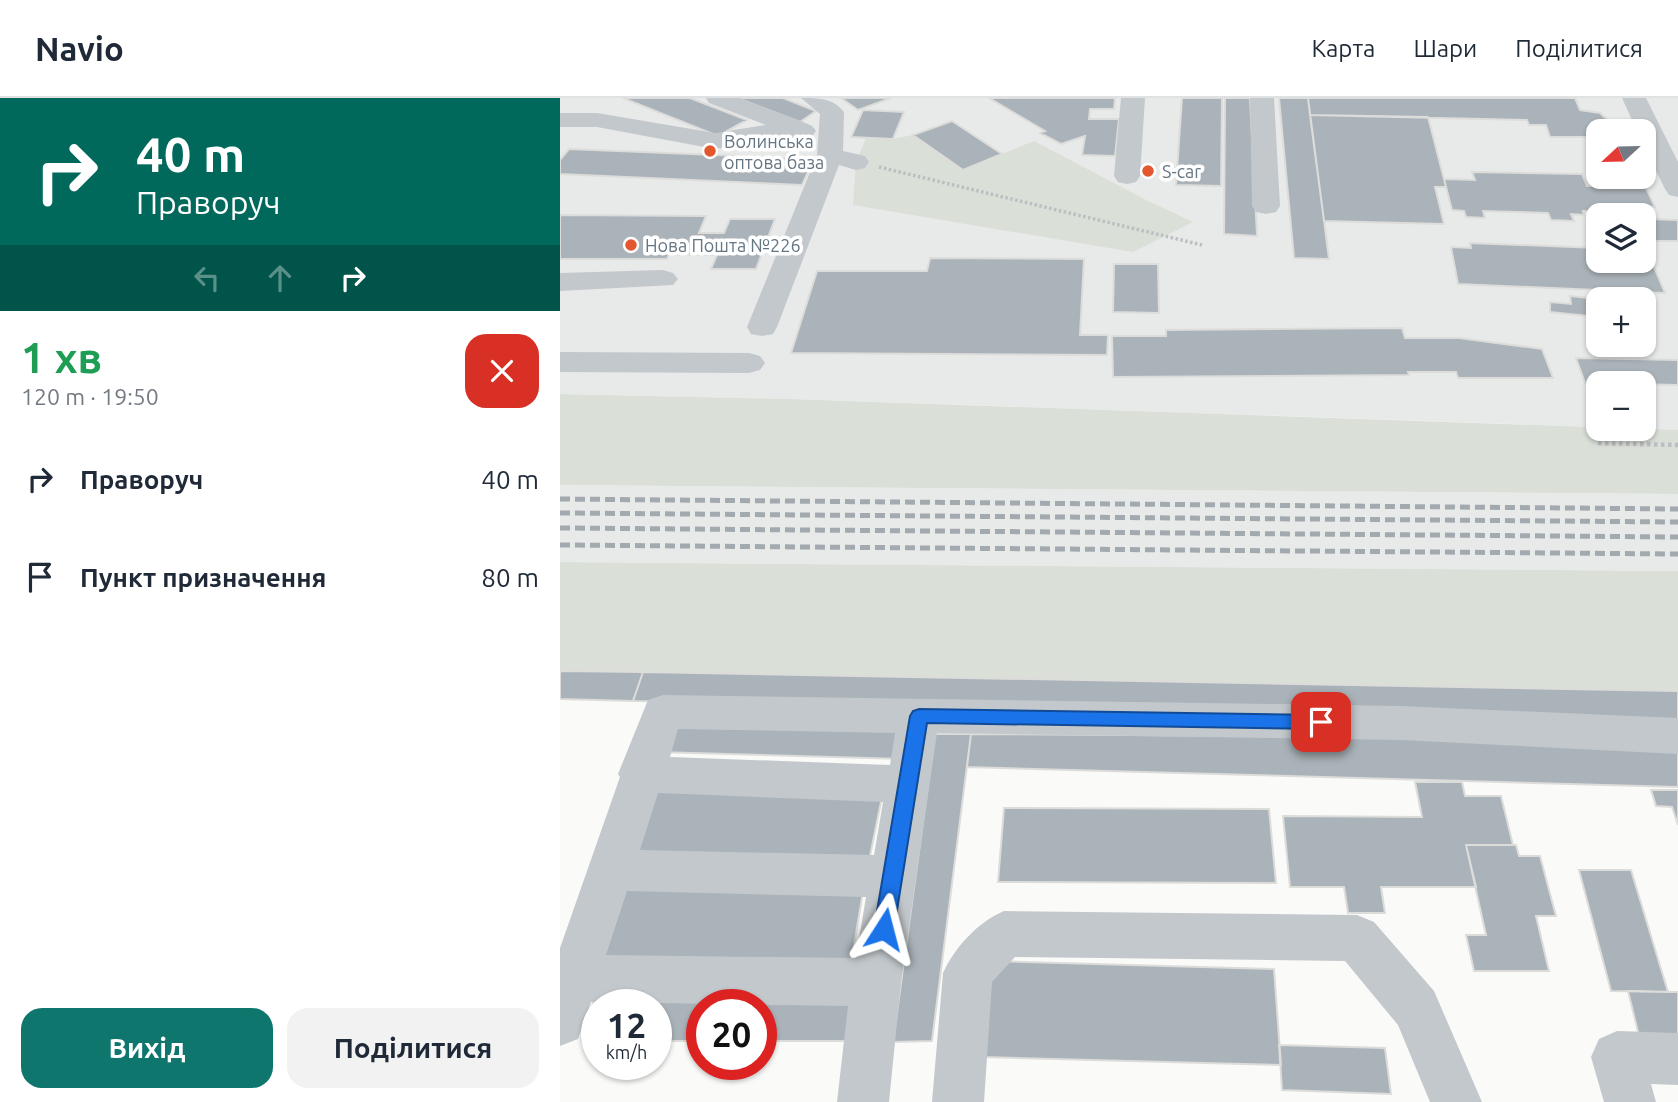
<!DOCTYPE html>
<html lang="uk">
<head>
<meta charset="utf-8">
<style>
	body { margin:0; font-family:Ubuntu,sans-serif; background:#f2f2f3; color:#1f2937; height:100vh; display:flex; flex-direction:column; font-size:26px; white-space:nowrap }
	* { box-sizing:border-box; margin:0 }
	p { font-size:23px; color:#747a83 }
	.icon { flex:none; width:38px; height:38px; fill:none; stroke:currentColor; stroke-width:2; stroke-linecap:round; stroke-linejoin:round }
	.map { position:relative; flex:1; overflow:hidden }
	.side { display:flex; flex-direction:column; background:#fff; width:560px }
	.side>* { flex:none }
	.banner { background:#00695c; color:#fff; overflow:hidden }
	.needle { width:46px; rotate:248deg }
	.tools { position:absolute; left:1026px; top:21px; display:grid; gap:14px }
	.tools a { display:grid; place-items:center; width:70px; height:70px; border-radius:14px; background:#fff; box-shadow:0 2px 5px #0004; font-size:35px }
	.speed { position:absolute; left:21px; top:891px; display:flex; gap:14px; font-size:35px; font-weight:700; text-align:center }
	.speed>* { display:grid; place-content:center; width:91px; height:91px; border-radius:50%; background:#fff; box-shadow:0 2px 5px #0004; line-height:1 }
	.speed small { font-size:18px; font-weight:400 }
	.speed .limit { border:10px solid #d22; background:#fff; color:#111 }
	.pin { position:absolute; display:grid; place-items:center; width:60px; height:60px; color:#fff; margin:-30px; border-radius:14px; box-shadow:0 4px 10px #0006 }
	.me { position:absolute; width:77px; margin:-38px; rotate:9deg; stroke-linejoin:round; filter:drop-shadow(0 0 5px #0008) }
	.turn { display:flex; align-items:center; gap:24px; height:147px; padding:0 21px; font-size:32px }
	.turn .icon { width:91px; height:91px; stroke-width:2.5 }
	.turn b { display:block; font-size:49px; line-height:60px }
	.lanes { display:flex; align-items:center; height:66px; padding:0 21px; background:#0003; justify-content:center; gap:35px; direction:ltr }
	.lanes .off { opacity:.35 }
	.round { display:grid; place-items:center; flex:none; width:74px; height:74px; border-radius:21px; background:#f2f2f3 }
	.summary { display:flex; align-items:center; justify-content:space-between; height:119px; padding:0 21px }
	h1 { font-size:42px; font-weight:700; line-height:52px; color:#1e9e55 }
	.button { display:flex; gap:14px; margin-top:auto; padding:14px 21px }
	.button a { flex:1; height:80px; border-radius:21px; background:#0f766e; color:#fff; font-size:28px; font-weight:700; line-height:80px; text-align:center }
	.button a+a { background:#f2f2f3; color:#1f2937 }
	ul { padding:0; list-style:none }
	li { display:flex; align-items:center; gap:21px; height:98px; padding:0 21px }
	li div { flex:1 }
	li b { display:block; font-size:26px }
	li em { font-style:normal }
	header { display:flex; align-items:center; gap:42px; box-sizing:border-box; height:98px; padding:0 35px; background:#fff; border-bottom:2px solid #e0e1e3 }
	header strong { font-size:33px }
	nav { display:flex; gap:38px; margin-inline-start:auto; font-size:24px }
	main { display:flex; flex:1; min-height:0 }
	.map>svg:first-child { display:block }
	.built { fill:#e8e9e9; fill-rule:evenodd }
	.green { fill:#dadfd7 }
	.building { fill:#aab3b9; stroke:#dcdcda; stroke-width:2 }
	.lines { fill:none; stroke-linecap:round; stroke-linejoin:round }
	.path-far1 { stroke:#bbbfc2; stroke-width:3.5; stroke-dasharray:2.5 2.5; stroke-linecap:butt }
	.path { stroke:#bbbfc2; stroke-width:4.5; stroke-dasharray:3.5 3.5; stroke-linecap:butt }
	.minor { fill:#c3c8cc; fill-rule:evenodd }
	.rail { stroke:#a2aab0; stroke-width:5; stroke-dasharray:10 5; stroke-linecap:butt }
	.route { fill:#1a73e8; stroke:#114b97; stroke-width:2 }
	.poi-dot { fill:#e4572e; stroke:#fff; stroke-width:2.5 }
	.labels { text-anchor:middle; dominant-baseline:central; stroke-width:7; stroke-linejoin:round; paint-order:stroke }
	.far-poi-label { font-size:18px; fill:#657683; stroke:#fff; text-anchor:start }
</style>
</head>
<body>
<header>
<strong>Navio</strong>
<nav><a>Карта</a><a>Шари</a><a>Поділитися</a></nav>
</header>
<main>
<section class="side">
<div class="banner">
<div class="turn"><svg class="icon" aria-label="right" viewBox="0 0 24 24"><path d="M7 20v-9h11M14 6l5 5-5 5"/></svg><div><b>40 m</b>Праворуч</div></div>
<div class="lanes"><svg class="icon off" aria-label="left" viewBox="0 0 24 24"><path d="M17 20v-9H6M10 6l-5 5 5 5"/></svg><svg class="icon off" aria-label="ahead" viewBox="0 0 24 24"><path d="M12 20V5M6 11l6-6 6 6"/></svg><svg class="icon" aria-label="right" viewBox="0 0 24 24"><path d="M7 20v-9h11M14 6l5 5-5 5"/></svg></div>
</div>
<div class="summary"><div><h1>1 хв</h1><p>120 m · 19:50</p></div><a class="round" style="background:#d93025;color:#fff"><svg class="icon" aria-label="close" viewBox="0 0 24 24"><path d="M6 6l12 12M18 6L6 18"/></svg></a></div>
<ul>
<li><svg class="icon" aria-label="right" viewBox="0 0 24 24"><path d="M7 20v-9h11M14 6l5 5-5 5"/></svg><div><b>Праворуч</b></div><em>40 m</em></li>
<li><svg class="icon" aria-label="arrive" viewBox="0 0 24 24"><path d="M6 21V4h12l-3 4 3 4H6"/></svg><div><b>Пункт призначення</b></div><em>80 m</em></li>
</ul>
<div class="button"><a>Вихід</a><a>Поділитися</a></div>
</section>
<div class="map">
<svg width="1118" height="1004" viewBox="0 0 1118 1004">
	<rect width="100%" height="100%" fill="#fafaf8"/>
	<path class="built" d="M0 0H1118V332L1080 331H1083V285H1038V329L232 301 0 296ZM1038 33H1083V79H1038ZM1038 117H1083V163H1038ZM1038 201H1083V247H1038Z
		M0 387 1118 396V473L0 464Z"/>
	<path class="green" d="M353 37 403 72 474 43 586 102 633 124 573 154 293 107 296 64 306 40 333 41Z
		M0 296 232 301 1118 332V396L0 387Z
		M0 464 1118 473V593L0 573Z"/>
	<path class="building" d="M63 0H130L187 22 158 38Z
		M177 0H223L256 13 240 24Z
		M281 0H331L298 12Z
		M429 0H555L554 11H530L529 21H559L555 58 522 57 525 38 501 46 480 35 485 33Z
		M622 0H662L661 88 616 87Z
		M665 0H690L697 138 664 136Z
		M719 0H748L769 161 734 160Z
		M748 0H1015L1020 12 1040 15 1052 26 1050 33H1038V39H990L986 27H969L967 22 750 17Z
		M303 12 344 14 333 41 291 39Z
		M750 17 868 19 886 89H875L884 126 764 123Z
		M392 23 442 56 403 72 353 37Z
		M9 51 254 61 242 87 0 76V62Z
		M912 74 1022 76 1027 88H1045L1041 79H1081L1095 109 1048 108 1050 114 1023 113 1024 117 1011 116 1014 123 991 122 988 115 923 113 925 120 906 119 904 113 892 112 884 81 915 82Z
		M0 117 146 118 139 135H164L170 121H215L196 171H151L157 157 109 156 107 161H0Z
		M1086 121 1118 122V143H1095Z
		M910 145 1038 150V163H1083V152H1087L1105 195 898 186 891 149 911 150Z
		M370 160 524 161 520 237H548L547 257 231 255 257 173H367Z
		M554 166H598L599 215 553 214Z
		M1010 198 1038 201V219L990 214V204L1011 206Z
		M1083 207 1091 208 1094 226 1083 225Z
		M842 230 845 240H899L982 251 993 280H898L896 274H848L849 277 553 279 552 238H606V232Z
		M1016 260 1118 262V287L1025 285Z
		M0 573 83 574 73 603 0 601Z
		M83 574 1118 593V626L758 608 73 603Z
		M107 626 348 632 343 661 97 654Z
		M375 636H411L372 943 333 944Z
		M411 636 869 639 1118 652V689L407 669Z
		M855 684H902L905 698H941L953 747H906L916 789H821L825 815H788L784 789H730L723 718 862 719Z
		M85 690 322 699 309 763 63 753Z
		M1091 692H1118V727L1112 709 1096 708Z
		M444 710 709 711 716 785 438 784Z
		M906 747H956L959 758H980L996 818H976L989 873H914L906 837H926Z
		M1019 772H1071L1108 894 1051 893Z
		M53 790 303 794 291 865 30 860Z
		M431 863 714 871 721 967 422 959Z
		M1068 893 1118 894V943L1080 942Z
		M34 902H70L69 906H37V943H22Z
		M70 902H292L286 943H201V906H142V943H96V906H69Z
		M719 947 825 950 831 996 722 992Z"/>
	<g class="lines">
		<path class="path-far1" d="M319 69 642 147"/>
		<path class="path" d="M1038 345 1118 347"/>
		<path class="minor" d="M146 0H180L243 24 252 28 256 33 252 38 199 43 155 51 37 29H0V15H37L155 35 206 27 149 5Z
			M241 0C259 0 273 0 284 14L283 53 305 58 309 64 305 70 296 72 279 67 217 229 213 236 202 238 191 236 187 229 257 57 260 16Z
			M561 0H585L580 78 576 84 567 86 558 84 554 78Z
			M690 0H714L720 108 716 114 706 116 696 114 692 108Z
			M1062 0H1086L1118 64V99L1109 97 1105 91 1083 46V33H1077Z
			M103 172 113 175 118 181 113 187 0 193V175Z
			M0 254 189 255 200 258 205 265 200 272 189 275 0 274Z
			M103 597 841 608 1118 620V656L841 642 377 635 341 884 329 1004H277L288 908 31 904 18 941 0 948V850L60 679 58 676 88 602ZM118 631 335 635 330 667 110 659ZM98 695 323 704 314 757 80 752ZM67 793 306 799 296 860 46 857Z
			M444 813 797 817 814 824 874 893 922 1004H870L838 927 785 863 455 859 432 884 424 1004H372L383 875C395 849 418 824 444 813Z
			M1057 933 1118 935V987L1091 986 1096 1004H1044L1031 959 1039 941Z"/>
		<path class="rail" d="M0 401 1118 411
			M0 415 1118 424
			M0 430 1118 439
			M0 447 1118 456"/>
	</g>
	<path class="route" d="M359 611 761 617 767 619 770 624 767 629 761 631 367 625 334 831 331 838 324 841 317 838 314 831 350 618 353 613Z"/>
	<g class="poi-dot">
		<circle cx="150" cy="53" r="7"/>
		<circle cx="588" cy="73" r="7"/>
		<circle cx="71" cy="147" r="7"/>
	</g>
	<g class="labels">
		<g class="far-poi-label">
			<text x="164" y="43">Волинська<tspan x="164" dy="21">оптова база</tspan></text>
			<text x="602" y="73">S-car</text>
			<text x="85" y="147">Нова Пошта №226</text>
		</g>
	</g>
</svg>
<div class="tools">
<a><svg class="needle" viewBox="-14 -14 28 28"><path d="M0-13l5 13h-10z" fill="#e53935"/><path d="M0 13l5-13h-10z" fill="#747a83"/></svg></a>
<a><svg class="icon" aria-label="layers" viewBox="0 0 24 24"><path d="M12 4l9 5-9 5-9-5zM3 14l9 5 9-5"/></svg></a>
<a>+</a>
<a>−</a>
</div>
<div class="speed"><div>12<small>km/h</small></div><div class="limit">20</div></div>
<div class="pin" style="left:761px;top:624px;background:#d93025"><svg class="icon" aria-label="arrive" viewBox="0 0 24 24"><path d="M6 21V4h12l-3 4 3 4H6"/></svg></div>
<svg class="me" style="left:324px;top:831px" viewBox="-20 -20 40 40"><path d="M0-17L14 15 0 8-14 15z" fill="#1a73e8" stroke="#fff" stroke-width="4"/></svg>
</div>
</main>
</body>
</html>
